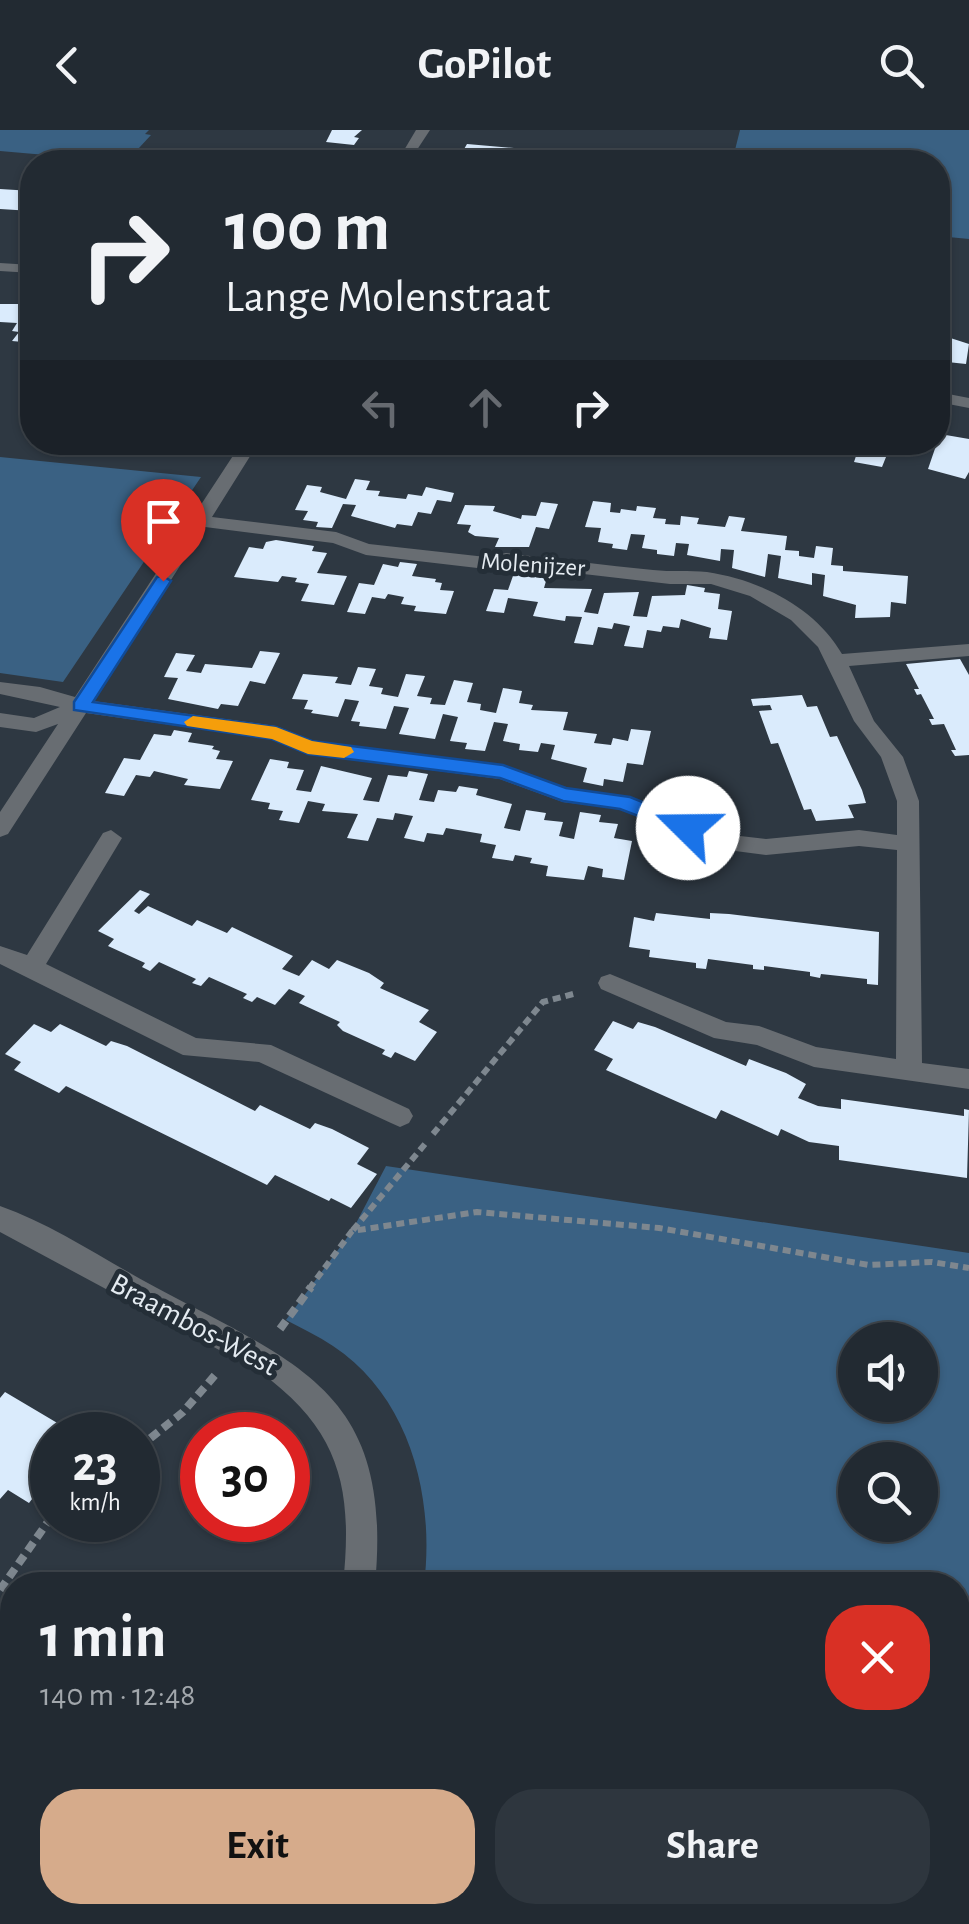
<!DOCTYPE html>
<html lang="en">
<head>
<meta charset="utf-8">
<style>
	body { margin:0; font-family:"Alegreya Sans",sans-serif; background:#2e363e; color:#f1f3f6; height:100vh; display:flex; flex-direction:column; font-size:38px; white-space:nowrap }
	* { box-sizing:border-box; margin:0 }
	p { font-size:32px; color:#a2a7ac }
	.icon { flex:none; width:55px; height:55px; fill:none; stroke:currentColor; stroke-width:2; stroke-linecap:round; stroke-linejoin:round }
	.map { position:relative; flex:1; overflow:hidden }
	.panel { position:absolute; left:0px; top:1442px; width:970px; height:352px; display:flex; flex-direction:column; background:#222a32; border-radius:40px 40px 0 0; box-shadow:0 2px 8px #0004,0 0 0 2px #3f464d }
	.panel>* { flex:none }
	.guide { position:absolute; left:20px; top:20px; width:930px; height:305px; border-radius:40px; box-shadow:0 2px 8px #0004,0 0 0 2px #3f464d; background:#222a32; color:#f1f3f6; overflow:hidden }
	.controls { position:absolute; left:838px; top:1192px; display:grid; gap:20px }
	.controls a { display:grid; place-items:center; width:100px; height:100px; border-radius:50%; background:#222a32; box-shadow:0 2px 8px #0004,0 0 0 2px #3f464d; font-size:50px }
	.speed { position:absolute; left:30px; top:1282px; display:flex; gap:20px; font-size:50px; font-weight:700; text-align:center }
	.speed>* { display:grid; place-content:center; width:130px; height:130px; border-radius:50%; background:#222a32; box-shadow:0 2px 8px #0004,0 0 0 2px #3f464d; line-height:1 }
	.speed small { font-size:25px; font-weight:400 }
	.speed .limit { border:15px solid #d22; background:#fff; color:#111 }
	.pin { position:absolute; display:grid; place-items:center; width:85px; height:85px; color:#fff; margin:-102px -42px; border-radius:50% 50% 50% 0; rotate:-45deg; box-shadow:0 0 10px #0007 }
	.pin .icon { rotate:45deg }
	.me { position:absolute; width:110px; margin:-55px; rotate:292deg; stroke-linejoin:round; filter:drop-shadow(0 0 8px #0008) }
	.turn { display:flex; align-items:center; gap:35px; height:210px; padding:0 40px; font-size:45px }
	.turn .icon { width:130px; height:130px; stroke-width:2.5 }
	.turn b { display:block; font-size:70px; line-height:85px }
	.lanes { display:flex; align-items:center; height:95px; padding:0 40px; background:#0003; justify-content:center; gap:50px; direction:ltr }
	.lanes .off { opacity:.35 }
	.round { display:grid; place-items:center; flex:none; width:105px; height:105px; border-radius:40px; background:#2e363e }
	.headline { display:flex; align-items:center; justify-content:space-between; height:170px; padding:0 40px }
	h1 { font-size:60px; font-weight:700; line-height:75px }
	.action { display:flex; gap:20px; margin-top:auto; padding:20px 40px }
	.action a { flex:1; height:115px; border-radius:40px; background:#d6ab8b; color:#111; font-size:40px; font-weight:700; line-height:115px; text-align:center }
	.action a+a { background:#2e363e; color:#f1f3f6 }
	header { display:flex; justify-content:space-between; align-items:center; height:130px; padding:0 40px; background:#222a32; font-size:45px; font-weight:700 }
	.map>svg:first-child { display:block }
	.green { fill:#3a6183; fill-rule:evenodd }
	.building { fill:#daebfc }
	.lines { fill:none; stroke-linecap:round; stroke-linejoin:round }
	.path-far1 { stroke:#7e878f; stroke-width:6; stroke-dasharray:8 5; stroke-linecap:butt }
	.path { stroke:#7e878f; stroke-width:8; stroke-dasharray:10 6; stroke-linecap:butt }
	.minor { fill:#686d72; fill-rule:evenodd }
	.route { fill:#1a73e8; stroke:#114b97; stroke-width:2.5 }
	.slow { fill:#f59e0b }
	.labels { text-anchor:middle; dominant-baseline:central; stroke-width:10; stroke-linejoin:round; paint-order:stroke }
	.far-street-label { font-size:25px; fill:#e4ebf1; stroke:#242e37 }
	.street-label { font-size:30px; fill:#e4ebf1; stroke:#242e37 }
</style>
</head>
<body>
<header><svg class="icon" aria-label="back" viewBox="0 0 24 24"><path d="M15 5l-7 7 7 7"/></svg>GoPilot<svg class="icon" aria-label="search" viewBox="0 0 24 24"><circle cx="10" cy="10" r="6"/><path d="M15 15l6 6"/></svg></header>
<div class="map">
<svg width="969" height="1794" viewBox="0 0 969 1794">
	<rect width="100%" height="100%" fill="#2e3842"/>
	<path class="green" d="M0 0H149L145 4 151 5 126 32 0 21Z
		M740 0H969V109L938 106V32H732Z
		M0 327 201 347 63 552 0 543Z
		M386 1036 969 1123V1794H379L381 1782H958V1455H424C435 1367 410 1267 333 1216 318 1206 301 1198 286 1190L352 1101ZM920 1210V1275H855V1210ZM920 1330V1395H855V1330Z"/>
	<path class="building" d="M332 0H362L354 7 359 8 354 15 326 12Z
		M467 14 514 18 507 30 460 26Z
		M316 22 353 25 349 32H309Z
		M0 59 32 61V81L0 79Z
		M0 174H32V199L23 212 12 211 19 202 12 201 17 193 0 192Z
		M938 204 969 214 966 234 938 231Z
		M940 304 969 309V342L965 349 928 339Z
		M341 312H409L404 322Z
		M812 312H892L882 337 854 332 858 320 828 314 822 320 813 318Z
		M355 349 370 351 366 360 380 361 378 366 406 369 408 364 422 366 426 357 454 363 451 372 437 370 431 384 418 382 412 396 397 394 395 398 351 386 356 375 343 374 332 398 316 397 318 392 303 390 308 381 295 380 307 355 322 357 320 362 346 369Z
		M593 371 611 373 610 382 620 383 621 379 636 381 637 376 656 378 653 388 666 389 665 394 680 395 681 386 699 388 697 394 725 397 729 386 745 388 741 401 787 406 785 420 799 421V426L814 428 816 416 833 418 831 435 843 436V441L908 446 906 474 891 472 890 487 855 488 856 475 823 466 825 445 812 443V455L778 448 781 426 768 424 765 447 732 438 734 420 721 419 720 431 687 425 689 414 676 413 674 426 657 424V420L642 418 645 405 631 404 627 420 612 418 613 414 598 412 601 398 585 397Z
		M541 372 558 374 549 399 536 397 529 417H495L499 408 475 406 468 402 471 395 457 394 465 375 495 376 493 381 521 389 522 385 536 386Z
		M276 410 314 416 312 421 327 423 317 443 347 446 334 475 301 471 309 454 295 452 297 448 282 446 278 452 234 447 249 417 263 419 266 412Z
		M400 432 417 434 412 446 436 449 435 452 442 453 440 460 454 461 446 484 414 481 416 476 401 474 404 467 388 464 385 469 372 467 365 484 347 482 359 453 374 455 383 434 398 437Z
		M523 441 548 444 544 458 592 459 584 482 598 484 604 463 639 462 633 486 647 487 652 466 685 465 687 455 705 458 704 462 720 464 718 479 732 481 727 510 709 508 711 498 681 489 679 498 663 496 661 502 647 500 643 518 624 516 630 496 614 493 612 499 598 497 593 515 574 513 582 487 566 486 565 491 533 486 538 472 508 468 504 483 486 481 494 459 508 460 514 443Z
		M260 521 280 523 265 554 250 551 238 576 221 574 218 579 168 569 178 548 164 547 176 523 195 525 186 541 201 543 205 534 252 538Z
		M960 529 969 545V625L955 626 951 620H956L944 594 932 595 929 589H934L921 564 917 565 914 559H919L906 534Z
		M358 537 376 539 369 556 383 558 381 564 398 567 406 544 425 546 417 566 432 568 430 574 445 575 454 550 473 553 467 572 481 574 480 580 496 583 503 558 522 561 519 573 533 575 531 580 568 582 563 600 597 604 594 613 611 615 613 608 628 611 631 599 651 601 643 635 627 633 623 652 604 649 603 656 583 652 587 638 551 629 555 615 541 613 538 622 519 620 520 614 503 611 508 594 494 592 485 621 465 619 467 613 450 611 458 587 443 584 435 609 399 604 409 578 394 576 386 599 359 596 360 592 351 591 359 571 345 569 338 587 311 583 313 580 304 579 308 570 292 569 303 544 338 547 335 553 351 555Z
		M802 565 807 577 817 576 830 607 837 606 862 660 866 673 848 675 854 688 816 691 811 679 804 680 778 613 771 614 759 581 772 580 770 575 753 576 751 569Z
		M174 600 192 603 188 612 214 616 212 619 220 621 216 629 233 631 220 659 184 655 188 649 154 641 150 647 136 645 124 666 105 663 124 628 140 630 154 604 171 606Z
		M270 629 289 632 287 638 304 640 296 660 311 662 321 636 372 648 363 670 379 672 388 645 407 647 409 641 428 644 419 670 434 672 438 660 456 662 459 656 478 659 476 665 512 674 504 698 520 701 526 680 546 683 544 690 563 692 559 706 574 709 580 682 601 685 599 692 618 694 614 708 632 711 624 750 602 747 603 739 588 736 584 750 546 746 548 736 530 733 532 728 515 725 513 731 492 728 496 715 480 712 482 704 446 698 443 705 427 703 424 712 404 708 413 686 395 683 393 690 377 688 368 711 347 708 358 684 322 681 325 674 308 671 299 693 279 690 283 681 268 679 270 673 251 670Z
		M140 760 150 764 134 781 139 784 148 776 192 796 197 790 227 803 232 797 293 826 282 839 299 846 312 830 329 839 337 830 369 843 384 853 380 858 429 880 419 892 437 902 415 931 395 922 391 928 382 924 385 920 343 901 337 895 340 892 299 873 305 866 289 859 275 875 257 867 252 872 243 868 247 864 209 847 201 856 192 853 196 849 159 832 150 841 142 837 145 833 108 816 114 809 98 801Z
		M656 783 710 789V783L729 784 879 802 878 855 867 854V849L821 844 820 848 810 846V842L764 836V840L753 839V835L708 829 706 839 696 838V833L649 827 650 820 629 817 634 787 654 791Z
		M613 891 633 899 638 892 655 897 746 936 749 929 786 943 806 954 798 968 818 976 841 979V969L964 986V979L969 980 967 1048 839 1030V1016L809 1012 781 999 778 1006 721 980 716 989 606 940 613 929 594 920Z
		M34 894 51 902 60 894 106 916 111 911 127 916 255 981 260 975 310 999 315 993 332 999 369 1018 357 1034 377 1044 351 1078 331 1068 329 1071 275 1045 267 1055 66 956 59 963 14 940 21 932 5 924Z
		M5 1262 59 1294 44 1315 52 1320V1343L29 1373 8 1360 0 1369V1268Z
		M0 1779 12 1782H232L230 1794H84L0 1784Z"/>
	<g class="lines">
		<path class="path-far1" d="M433 1004 543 872 577 863
			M353 1100 425 1014
			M309 1159 352 1101 477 1082 659 1098 869 1135 932 1132 969 1138"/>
		<path class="path" d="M280 1199 311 1157
			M138 1318 183 1282 216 1244
			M0 1460 52 1386"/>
		<path class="minor" d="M416 0H430L409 32H397Z
			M0 133 32 135V143L0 141Z
			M938 262 969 268V278L938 272Z
			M242 312H259L212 387 336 402 369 414 486 427 506 423C555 429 604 435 653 440 671 442 689 440 707 442 760 450 815 477 842 524L969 514V526L849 536 874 591 903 627 919 671 922 933 969 939V959L814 937 757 915 714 908 601 859 598 853 601 847 610 844 726 892 759 896 816 917 896 929 897 720 859 716 766 725 720 719 620 679 563 672 500 649 309 624 272 609 86 583 8 704 0 707V682L58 594 36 602 0 597V583L34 588 60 577 0 564V552L40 557 75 567ZM205 397 333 413 366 425 486 439 506 435 670 454H711L750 466 791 490 818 517 854 591 881 627 897 671V705L859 700 766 709 723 704 631 667 566 658 503 635 313 611 276 596 93 571Z
			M111 700 122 708 46 834 196 908 271 915 409 979 413 986 409 993 400 997 391 993 259 932 183 925 0 834V816L27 825 103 703Z
			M0 1076C54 1095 106 1131 157 1158 303 1236 393 1264 375 1455H343C353 1359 341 1301 260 1242L0 1102Z
			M291 1782H327L325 1794H289Z"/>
	</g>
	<path class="route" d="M163 446 171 451 93 572 276 597 312 611 503 635 566 658 630 667 695 693 698 698 688 705 620 679 563 671 500 648 308 624 272 609 74 580V572L157 447Z"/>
	<path class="slow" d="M193 586 276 597 312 611 351 617 354 622 344 628 308 624 272 609 187 596 184 592Z"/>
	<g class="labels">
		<g class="far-street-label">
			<text transform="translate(533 435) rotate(4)">Molenijzer</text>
		</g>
		<g class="street-label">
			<text transform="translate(194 1195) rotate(28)">Braambos-West</text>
		</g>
	</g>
</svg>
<div class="controls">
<a><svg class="icon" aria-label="sound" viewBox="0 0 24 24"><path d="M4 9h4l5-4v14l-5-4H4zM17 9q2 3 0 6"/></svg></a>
<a><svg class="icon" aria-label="search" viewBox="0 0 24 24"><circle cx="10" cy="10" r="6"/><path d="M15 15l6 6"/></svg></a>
</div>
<div class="speed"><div>23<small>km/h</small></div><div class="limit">30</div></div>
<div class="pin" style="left:163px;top:451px;background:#d93025"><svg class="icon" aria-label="arrive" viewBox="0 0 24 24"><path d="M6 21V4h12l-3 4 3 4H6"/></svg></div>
<svg class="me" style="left:688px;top:698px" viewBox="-20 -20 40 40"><circle r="19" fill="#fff"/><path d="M0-13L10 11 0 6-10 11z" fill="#1a73e8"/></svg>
<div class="guide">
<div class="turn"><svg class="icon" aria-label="right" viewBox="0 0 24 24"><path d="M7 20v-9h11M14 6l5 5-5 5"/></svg><div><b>100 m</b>Lange Molenstraat</div></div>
<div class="lanes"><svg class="icon off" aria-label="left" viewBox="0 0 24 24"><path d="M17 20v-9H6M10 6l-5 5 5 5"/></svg><svg class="icon off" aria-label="ahead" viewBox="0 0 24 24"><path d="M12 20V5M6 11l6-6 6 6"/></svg><svg class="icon" aria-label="right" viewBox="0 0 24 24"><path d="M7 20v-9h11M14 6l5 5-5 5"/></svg></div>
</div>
<section class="panel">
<div class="headline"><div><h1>1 min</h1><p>140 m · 12:48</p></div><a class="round" style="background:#d93025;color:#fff"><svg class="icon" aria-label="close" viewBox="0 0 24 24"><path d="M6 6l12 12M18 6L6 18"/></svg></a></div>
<div class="action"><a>Exit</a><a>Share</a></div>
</section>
</div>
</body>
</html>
